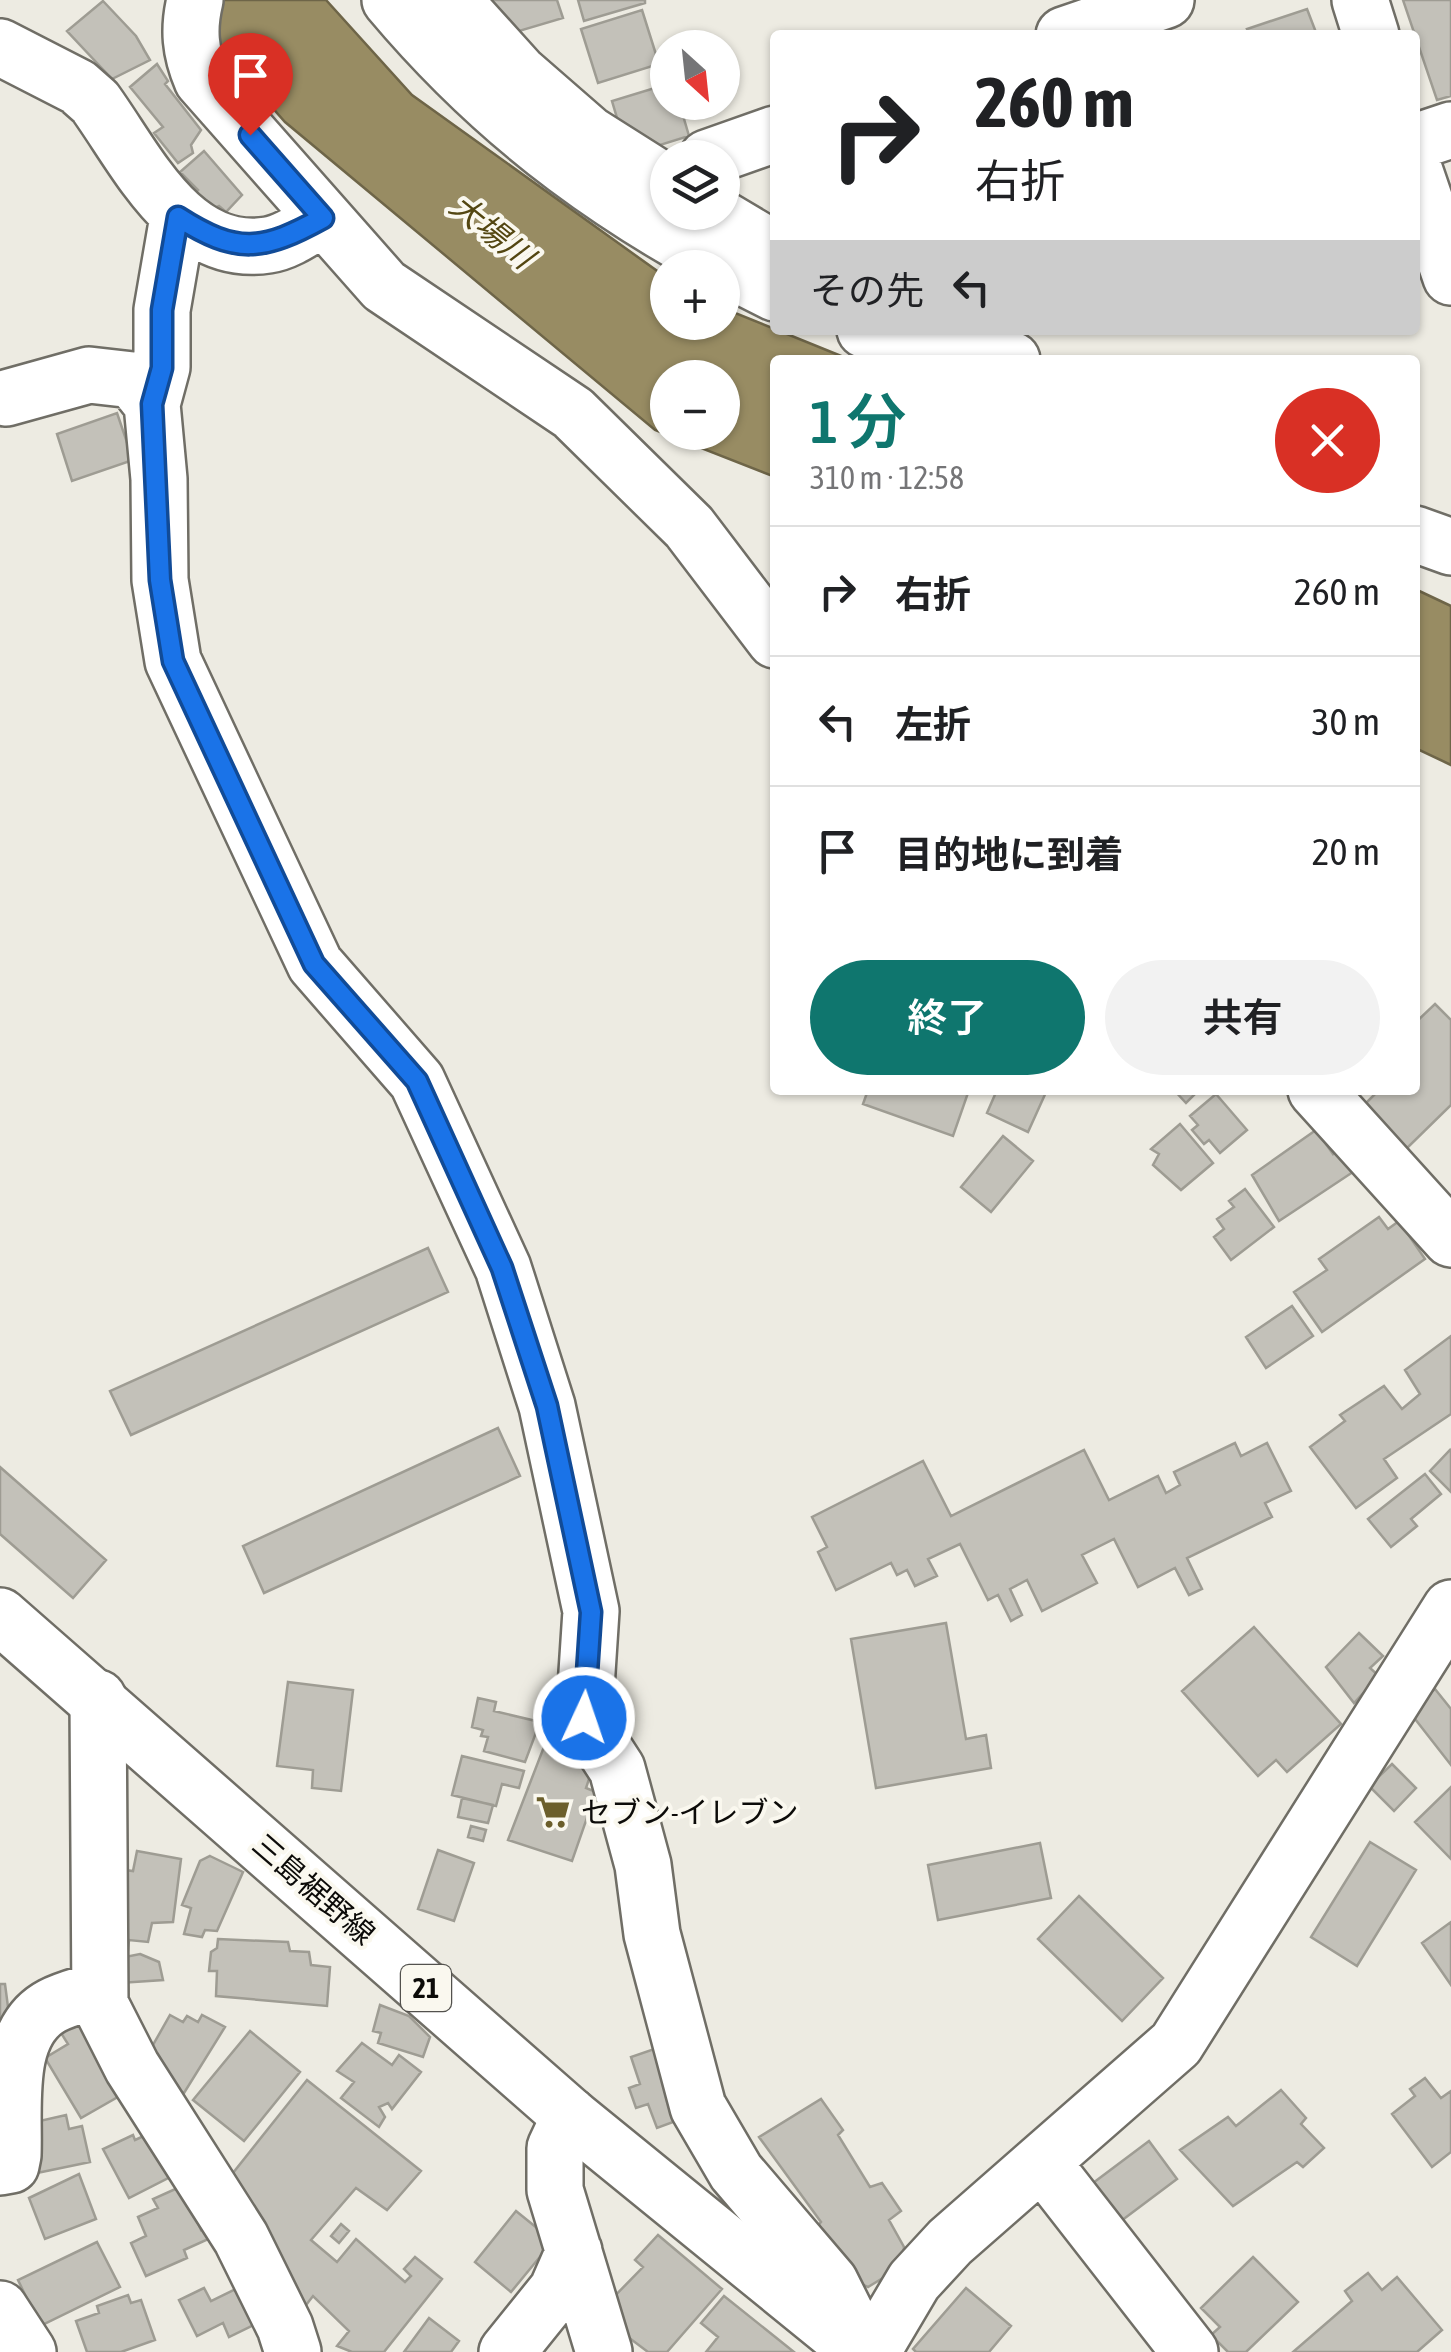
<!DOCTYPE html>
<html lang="ja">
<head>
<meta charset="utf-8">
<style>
	body { margin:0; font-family:"Asap Condensed","Noto Sans JP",sans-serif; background:#f2f2f2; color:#202124; height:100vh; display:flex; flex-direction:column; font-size:38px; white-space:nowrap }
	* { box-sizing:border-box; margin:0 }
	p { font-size:32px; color:#757577 }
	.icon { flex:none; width:55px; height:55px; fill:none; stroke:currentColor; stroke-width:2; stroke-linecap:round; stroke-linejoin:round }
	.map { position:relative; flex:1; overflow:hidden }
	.drawer { position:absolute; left:770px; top:355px; width:650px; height:740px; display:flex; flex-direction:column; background:#fff; border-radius:10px; box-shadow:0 2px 8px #0004 }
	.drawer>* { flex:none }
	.hud { position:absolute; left:770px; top:30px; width:650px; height:305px; border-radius:10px; box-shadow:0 2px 8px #0004; background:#fff; color:#202124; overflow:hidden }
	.needle { width:65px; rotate:153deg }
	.fabs { position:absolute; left:650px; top:30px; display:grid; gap:20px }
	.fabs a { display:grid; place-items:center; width:90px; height:90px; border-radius:50%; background:#fff; box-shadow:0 2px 8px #0004; font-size:50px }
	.pin { position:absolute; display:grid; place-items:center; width:85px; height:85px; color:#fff; margin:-102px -42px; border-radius:50% 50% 50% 0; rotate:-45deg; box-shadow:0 0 10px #0007 }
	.pin .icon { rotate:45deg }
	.me { position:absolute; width:110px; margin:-55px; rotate:3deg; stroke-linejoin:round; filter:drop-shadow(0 0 8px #0008) }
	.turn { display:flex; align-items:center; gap:35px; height:210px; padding:0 40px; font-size:45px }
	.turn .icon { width:130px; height:130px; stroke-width:2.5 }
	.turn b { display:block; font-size:70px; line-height:85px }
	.then { display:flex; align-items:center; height:95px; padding:0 40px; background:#0003; gap:20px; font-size:38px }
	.round { display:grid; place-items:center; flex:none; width:105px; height:105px; border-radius:52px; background:#f2f2f2 }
	.summary { display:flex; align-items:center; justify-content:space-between; height:170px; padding:0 40px }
	h1 { font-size:60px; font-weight:600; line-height:75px; color:#0f766e }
	.action { display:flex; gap:20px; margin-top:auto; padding:20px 40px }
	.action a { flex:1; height:115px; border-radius:60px; background:#0f766e; color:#fff; font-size:40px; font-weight:600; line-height:115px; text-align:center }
	.action a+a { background:#f2f2f2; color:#202124 }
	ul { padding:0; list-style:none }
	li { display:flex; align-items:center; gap:30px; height:130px; padding:0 40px; border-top:2px solid #e0e0e0 }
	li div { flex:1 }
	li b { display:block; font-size:38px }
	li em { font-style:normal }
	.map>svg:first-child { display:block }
	.water { fill:#988c63; stroke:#6e6548; stroke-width:2.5; fill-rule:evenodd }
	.building { fill:#c3c1b9; stroke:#9e9c93; stroke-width:2.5 }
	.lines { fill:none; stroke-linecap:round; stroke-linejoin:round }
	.minor-casing { stroke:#706e66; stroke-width:60 }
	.major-casing { stroke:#706e66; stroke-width:60 }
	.minor { stroke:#fff; stroke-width:55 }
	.major { stroke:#fff; stroke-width:55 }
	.route-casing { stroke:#114b97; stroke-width:25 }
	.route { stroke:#1a73e8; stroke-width:18 }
	.labels { text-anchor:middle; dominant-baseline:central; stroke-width:8; stroke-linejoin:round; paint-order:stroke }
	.shield { fill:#faf8ef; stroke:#53524e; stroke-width:2.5 }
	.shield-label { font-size:28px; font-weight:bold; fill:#0c0b09 }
	.poi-label { font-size:30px; fill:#0c0b09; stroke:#faf8ef; text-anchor:start }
	.street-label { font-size:30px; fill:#0c0b09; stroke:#faf8ef }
	.water-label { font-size:32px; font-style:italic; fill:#534611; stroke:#faf8ef }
</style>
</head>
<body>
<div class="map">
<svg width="1451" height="2352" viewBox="0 0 1451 2352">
	<rect width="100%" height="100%" fill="#edebe2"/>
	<path class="water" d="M177 0H326L412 95 667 278 668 322H722L723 308 851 360H775V477L655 430 285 122ZM668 378H722V432H668Z
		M1415 589 1451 606V765L1415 748Z"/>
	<path class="building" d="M490 0H557L563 18 502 36Z
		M578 0H645V3L584 21Z
		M1403 0H1451V96L1437 100Z
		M103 1 136 36 150 60 112 79 67 31Z
		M1307 9 1317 35H1250L1247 29Z
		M642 10 659 64 598 83 581 29Z
		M157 64 168 81 165 84 201 130 191 145 193 153 178 163 154 133 163 127 130 87Z
		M668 84V102H679L689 136 628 155 612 101Z
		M204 151 242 195 226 212 219 206 206 212 191 197 198 190 180 172Z
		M117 413 133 460 72 481 57 434Z
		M1435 1004 1451 1020V1105L1401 1154 1359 1110 1379 1090H1415V1023Z
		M868 1090H969L953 1136 863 1104Z
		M997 1090H1047L1028 1132 987 1113Z
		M1174 1090H1199L1186 1103Z
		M1216 1094 1247 1130 1220 1153 1209 1140 1204 1144 1192 1130 1198 1125 1190 1116Z
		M1180 1124 1213 1163 1181 1190 1153 1165 1159 1154 1151 1149Z
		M1316 1130 1333 1154 1338 1149 1353 1172 1279 1221 1252 1175Z
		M1003 1136 1033 1161 991 1212 961 1187Z
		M1245 1189 1274 1227 1231 1260 1214 1237 1224 1229 1217 1219 1234 1207 1229 1201Z
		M1379 1217 1388 1229 1399 1221 1425 1259 1322 1332 1294 1292 1327 1270 1319 1259Z
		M428 1248 448 1292 131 1435 110 1391Z
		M1292 1306 1313 1336 1266 1368 1246 1337Z
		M1451 1336V1414L1384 1459 1397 1478 1356 1508 1310 1447 1345 1421 1340 1415 1384 1386 1402 1409 1420 1394 1405 1370Z
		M498 1428 520 1476 264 1593 243 1546Z
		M1235 1443 1241 1456 1267 1443 1291 1491 1265 1503 1272 1517 1187 1558 1202 1589 1189 1595 1175 1568 1138 1587 1114 1539 1082 1555 1097 1583 1042 1611 1027 1580 1010 1589 1022 1615 1011 1621 998 1595 988 1600 960 1544 928 1559 937 1576 915 1586 907 1570 897 1575 891 1563 836 1590 818 1552 827 1547 812 1517 923 1461 951 1516 1084 1450 1109 1500 1158 1476 1166 1493 1180 1485 1174 1472Z
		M1450 1450 1451 1452V1492L1430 1471Z
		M0 1467 106 1560 73 1598 0 1534Z
		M1425 1474 1441 1494 1411 1519 1417 1526 1391 1547 1368 1519Z
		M946 1623 966 1739 986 1735 991 1768 876 1788 851 1639Z
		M1254 1627 1341 1724 1287 1772 1276 1760 1258 1776 1182 1691Z
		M1359 1633 1383 1656 1370 1668 1379 1676 1354 1703 1326 1667Z
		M288 1682 353 1690 341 1791 312 1788 313 1770 277 1766Z
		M1435 1689 1451 1709V1765L1408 1710Z
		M478 1698 496 1702 494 1711 540 1722 525 1762 484 1751 488 1737 481 1736 483 1730 472 1727Z
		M547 1739 590 1754 592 1770 586 1788 596 1792 572 1861 508 1840Z
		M462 1756 524 1771 519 1788 502 1784 496 1806 452 1795Z
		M1392 1764 1416 1788 1394 1811 1369 1786Z
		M1451 1787V1859L1415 1822Z
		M462 1798 493 1805 488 1823 458 1817Z
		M471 1826 486 1830 483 1841 468 1837Z
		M1370 1842 1416 1870 1357 1966 1311 1937Z
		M1040 1843 1051 1898 938 1920 928 1865Z
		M438 1850 474 1863 454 1921 418 1909Z
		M137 1851 181 1859 173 1922 152 1923 148 1942 129 1940 128 1950 106 1947 117 1869 133 1871Z
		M210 1856 243 1872 217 1931 205 1930 202 1937 184 1934 191 1908 182 1905 200 1861Z
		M1079 1896 1163 1978 1122 2021 1038 1939Z
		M1451 1922V1985L1422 1943Z
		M218 1939 288 1942 290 1951 309 1952 311 1965 330 1967 327 2006 216 1996 217 1971H209L211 1952 217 1948Z
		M140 1954 159 1962 163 1980 120 1983V1958Z
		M0 1984H5L10 2022 0 2052Z
		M380 2005 409 2016 430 2037 423 2057 378 2043 381 2033 373 2031Z
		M80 2006 123 2094 81 2118 45 2058 68 2044 56 2025Z
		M170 2015 183 2022 187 2016 198 2022 202 2015 225 2027 184 2093 159 2078 145 2059Z
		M250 2031 300 2072 244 2141 193 2100Z
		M362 2043 392 2065 399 2055 421 2072 392 2109 388 2103 379 2107 385 2117 379 2127 341 2098 354 2082 337 2071Z
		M660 2047 684 2118 657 2128 648 2104 636 2108 629 2088 640 2084 631 2057Z
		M1425 2078 1441 2098 1451 2091V2152L1432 2167 1392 2114 1415 2096 1410 2089Z
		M307 2080 421 2171 387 2210 356 2188 311 2240 337 2262 356 2239 405 2282 411 2276 404 2269 415 2257 442 2279 384 2352H352L337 2346 349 2331 313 2296 303 2309 233 2173Z
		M1281 2090 1306 2118 1301 2124 1324 2148 1303 2167 1297 2162 1233 2206 1180 2150 1228 2117 1236 2126Z
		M821 2099 843 2130 838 2135 870 2187 882 2183 901 2211 889 2220 904 2247 901 2267 868 2287 850 2278 816 2228 821 2222 759 2137Z
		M66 2115 69 2129 82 2126 90 2162 37 2173 28 2136 35 2122Z
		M148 2134 176 2174 129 2198 103 2149 133 2135 135 2140Z
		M1149 2141 1177 2179 1117 2224 1089 2186Z
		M79 2174 96 2219 45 2239 29 2198Z
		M182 2186 201 2230 207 2225 213 2237 184 2250 187 2258 146 2276 131 2243 146 2236 138 2217 158 2208 153 2199Z
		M516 2211 553 2241 511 2292 475 2262Z
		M341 2224 349 2231 339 2243 331 2236Z
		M658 2235 722 2289 667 2352H648L620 2331 606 2305 643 2267 635 2260Z
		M97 2242 120 2287 40 2326 18 2280Z
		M1253 2257 1298 2302 1246 2352H1228L1211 2335 1220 2327 1201 2308Z
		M1368 2273 1382 2290 1397 2277 1442 2330 1417 2352H1293L1352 2301 1345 2291Z
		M246 2284 264 2320 229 2337 223 2323 197 2336 179 2300 204 2288 211 2301Z
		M966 2288 1011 2326 989 2352H916L913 2349Z
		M128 2295 131 2303 141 2300 155 2340 121 2352H87L76 2321 99 2313 97 2306Z
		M724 2296 794 2352H706L718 2337 701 2323Z
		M429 2318 459 2341 451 2352H404Z"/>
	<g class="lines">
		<g class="minor-casing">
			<path id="minor" d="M195 0C188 29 190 52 202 80L384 286 573 413 689 527 775 640
				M390 0C500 131 622 218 775 293
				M453 0 519 73 589 134 668 184
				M1360 0 1371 35
				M1064 35 1166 0
				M0 47 78 87 95 102C137 160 182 259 268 245 288 242 306 228 323 218
				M1415 142 1451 130
				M707 158 775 134
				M1415 172 1451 277
				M711 212 775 250
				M178 217 162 310V367L152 404 159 479 160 580 173 661 315 964 417 1081 503 1268 547 1406 591 1611 584 1718 617 1769 643 1865 652 1934 698 2107 736 2172 830 2282 865 2352
				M865 330 903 345 962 343 1012 360
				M6 398 89 375 133 380 152 404
				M1415 534 1451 547
				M1316 1090 1451 1239
				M98 1698 100 2004 132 2067 241 2238 285 2327 293 2352
				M570 2116 555 2148V2190L604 2352
				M1042 2162 1190 2352
				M0 2167 11 2165 13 2155C15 2109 3 2032 52 2006 65 1999 82 1995 97 1990
				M0 2309 28 2352
				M507 2352 557 2290 574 2251
				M872 2352 914 2281 950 2242 1176 2044 1451 1608"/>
		</g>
		<g class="major-casing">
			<path id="major" d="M0 1616 570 2116 860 2352"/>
		</g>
		<use href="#minor" class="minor"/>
		<use href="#major" class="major"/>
	</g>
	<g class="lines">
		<g class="route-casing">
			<path id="route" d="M250 135 323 218C263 251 237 255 178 217L162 310V368L152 404 160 580 173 661 314 964 417 1081 502 1268 547 1406 591 1612 584 1718"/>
		</g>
		<use href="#route" class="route"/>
	</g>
	<defs>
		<g id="supermarket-bare" transform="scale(2.7)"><path d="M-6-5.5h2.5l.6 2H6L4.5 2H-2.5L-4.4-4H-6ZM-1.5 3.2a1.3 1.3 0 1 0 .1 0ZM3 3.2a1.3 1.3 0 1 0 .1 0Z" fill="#6b5e2b" stroke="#faf8ef" stroke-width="2.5" paint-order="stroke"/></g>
	</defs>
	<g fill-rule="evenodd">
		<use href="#supermarket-bare" x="553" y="1812"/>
	</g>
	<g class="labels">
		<rect class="shield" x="401" y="1965" width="50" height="46" rx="8"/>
		<g class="shield-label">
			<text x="426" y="1988">21</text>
		</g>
		<g class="poi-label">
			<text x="581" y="1812">セブン-イレブン</text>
		</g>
		<g class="street-label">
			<text transform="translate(314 1889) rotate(41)">三島裾野線</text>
		</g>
		<g class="water-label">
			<text transform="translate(492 231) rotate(39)">大場川</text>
		</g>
	</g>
</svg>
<div class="fabs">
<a><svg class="needle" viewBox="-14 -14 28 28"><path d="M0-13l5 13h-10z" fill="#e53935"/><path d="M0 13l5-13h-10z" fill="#757577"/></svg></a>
<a><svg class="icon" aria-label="layers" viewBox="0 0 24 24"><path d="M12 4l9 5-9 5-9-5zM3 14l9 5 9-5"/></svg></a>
<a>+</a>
<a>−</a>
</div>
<div class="pin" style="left:250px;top:135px;background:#d93025"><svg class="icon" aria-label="arrive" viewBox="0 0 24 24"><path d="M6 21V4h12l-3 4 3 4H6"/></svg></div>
<svg class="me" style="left:584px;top:1718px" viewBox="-20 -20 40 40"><circle r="17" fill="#1a73e8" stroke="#fff" stroke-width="3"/><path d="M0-11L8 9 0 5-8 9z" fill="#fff"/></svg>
<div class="hud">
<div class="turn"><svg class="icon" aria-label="right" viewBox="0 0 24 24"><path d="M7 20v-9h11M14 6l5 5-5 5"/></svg><div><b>260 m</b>右折</div></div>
<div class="then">その先<svg class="icon" aria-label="left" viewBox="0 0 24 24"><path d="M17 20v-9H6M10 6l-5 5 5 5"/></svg></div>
</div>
<section class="drawer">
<div class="summary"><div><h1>1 分</h1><p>310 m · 12:58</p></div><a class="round" style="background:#d93025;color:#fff"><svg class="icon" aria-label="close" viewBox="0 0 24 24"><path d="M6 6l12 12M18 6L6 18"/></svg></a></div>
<ul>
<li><svg class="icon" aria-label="right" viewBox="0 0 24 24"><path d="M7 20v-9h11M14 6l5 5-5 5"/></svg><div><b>右折</b></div><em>260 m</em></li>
<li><svg class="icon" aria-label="left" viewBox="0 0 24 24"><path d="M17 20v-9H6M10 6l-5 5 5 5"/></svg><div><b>左折</b></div><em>30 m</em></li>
<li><svg class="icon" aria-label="arrive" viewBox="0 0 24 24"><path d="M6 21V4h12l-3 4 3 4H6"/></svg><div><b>目的地に到着</b></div><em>20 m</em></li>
</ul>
<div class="action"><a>終了</a><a>共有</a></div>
</section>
</div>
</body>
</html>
